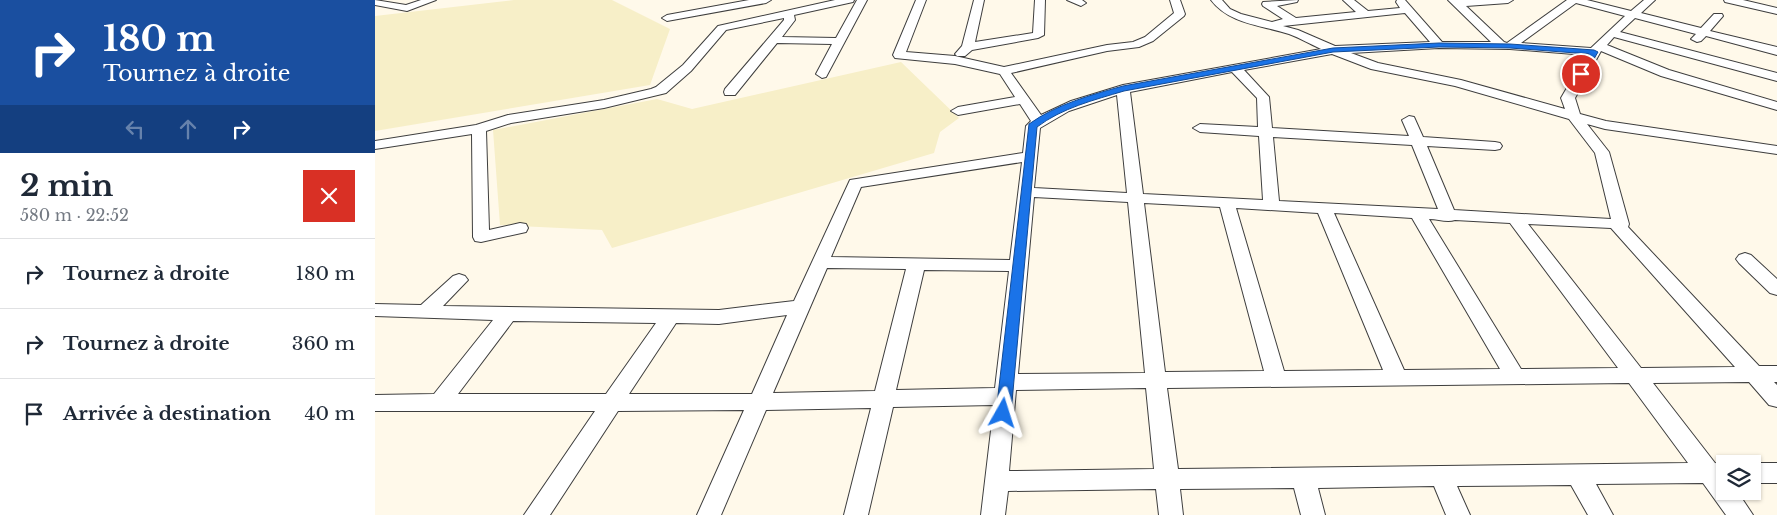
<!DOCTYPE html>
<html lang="fr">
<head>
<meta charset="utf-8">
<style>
	body { margin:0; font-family:"Libre Baskerville",serif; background:#f6f6f7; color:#1f2937; height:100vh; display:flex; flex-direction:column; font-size:19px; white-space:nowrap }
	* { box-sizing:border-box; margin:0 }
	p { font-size:16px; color:#747a83 }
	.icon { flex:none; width:28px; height:28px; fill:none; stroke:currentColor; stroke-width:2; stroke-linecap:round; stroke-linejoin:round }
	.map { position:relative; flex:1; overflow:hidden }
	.drawer { display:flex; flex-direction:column; background:#fff; width:375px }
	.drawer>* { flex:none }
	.banner { background:#1a4fa0; color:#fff; overflow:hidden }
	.controls { position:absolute; left:1341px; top:455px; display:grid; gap:10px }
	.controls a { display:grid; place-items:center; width:45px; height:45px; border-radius:0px; background:#fff; box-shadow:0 1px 4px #0004; font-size:25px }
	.pin { position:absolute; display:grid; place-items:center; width:42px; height:42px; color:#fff; margin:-21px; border:2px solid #fff; border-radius:50%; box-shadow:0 1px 5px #0007 }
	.me { position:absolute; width:55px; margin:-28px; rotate:6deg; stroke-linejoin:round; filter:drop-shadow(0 0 4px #0008) }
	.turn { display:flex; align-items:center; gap:18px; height:105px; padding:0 20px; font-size:22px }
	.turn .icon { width:65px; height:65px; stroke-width:2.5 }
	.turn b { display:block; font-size:35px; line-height:42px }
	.lanes { display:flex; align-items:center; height:48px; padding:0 20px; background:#0003; justify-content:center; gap:25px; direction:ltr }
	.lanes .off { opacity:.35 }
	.round { display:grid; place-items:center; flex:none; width:52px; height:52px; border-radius:0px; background:#f6f6f7 }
	.summary { display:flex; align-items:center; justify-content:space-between; height:85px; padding:0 20px }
	h1 { font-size:30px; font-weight:700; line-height:38px }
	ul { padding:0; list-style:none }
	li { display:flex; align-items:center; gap:15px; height:70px; padding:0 20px; border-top:1px solid #e0e1e3 }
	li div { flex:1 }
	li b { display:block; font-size:19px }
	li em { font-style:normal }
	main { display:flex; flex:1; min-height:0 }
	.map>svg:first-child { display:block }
	.farmland { fill:#f7efc8 }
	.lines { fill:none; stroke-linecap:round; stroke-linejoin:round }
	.minor-casing { stroke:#3e3e3e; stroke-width:2 }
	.minor { fill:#fff; fill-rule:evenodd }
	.route { fill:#1a73e8; stroke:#114b97 }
</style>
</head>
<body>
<main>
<section class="drawer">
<div class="banner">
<div class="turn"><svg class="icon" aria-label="right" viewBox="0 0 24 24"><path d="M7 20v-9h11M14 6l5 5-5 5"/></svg><div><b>180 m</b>Tournez à droite</div></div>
<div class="lanes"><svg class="icon off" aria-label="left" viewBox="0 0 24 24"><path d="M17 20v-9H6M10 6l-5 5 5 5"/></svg><svg class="icon off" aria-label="ahead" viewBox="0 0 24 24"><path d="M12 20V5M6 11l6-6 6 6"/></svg><svg class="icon" aria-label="right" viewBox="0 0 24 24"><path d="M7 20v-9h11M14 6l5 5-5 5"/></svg></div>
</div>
<div class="summary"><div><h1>2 min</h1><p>580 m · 22:52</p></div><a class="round" style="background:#d93025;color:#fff"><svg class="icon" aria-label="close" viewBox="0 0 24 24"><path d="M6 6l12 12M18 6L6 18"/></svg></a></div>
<ul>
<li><svg class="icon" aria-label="right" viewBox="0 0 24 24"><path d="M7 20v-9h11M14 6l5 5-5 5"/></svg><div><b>Tournez à droite</b></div><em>180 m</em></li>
<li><svg class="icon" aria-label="right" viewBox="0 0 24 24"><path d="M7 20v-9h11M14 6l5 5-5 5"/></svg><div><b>Tournez à droite</b></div><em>360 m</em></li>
<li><svg class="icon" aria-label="arrive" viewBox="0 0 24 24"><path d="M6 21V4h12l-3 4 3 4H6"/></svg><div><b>Arrivée à destination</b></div><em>40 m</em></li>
</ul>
</section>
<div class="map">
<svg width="1402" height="515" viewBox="0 0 1402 515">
	<rect width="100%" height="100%" fill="#fff9ea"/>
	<path class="farmland" d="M139 0H237L295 29 275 85 0 131V16Z
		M526 62 584 118 565 132 559 153 237 248 227 230 125 225 118 130 282 99 317 109Z"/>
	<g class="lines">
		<g class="minor-casing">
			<path id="minor" d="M0 0 31 5 46 0H61L32 11 0 5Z
				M374 0H396L391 3 292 21 287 18 292 15Z
				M460 0H479L478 2 419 15 420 20 407 37 461 38 482 0H492L451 77 447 78 441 74 457 44 402 43 360 95H350L349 92 350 89 409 20V18L351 30 316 71 291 93 229 108 136 123 111 131 114 230 145 223 151 224 153 228 151 232 106 242 100 241 98 237 97 134 0 149V141L101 125 133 115 229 100 276 89 281 87 308 65 343 26Z
				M541 0H551L531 52 580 56 629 67 732 45 758 42 770 37 799 13 795 0H805L810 14 809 16 778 41 764 47 732 51 636 73 666 115 696 101 748 85 946 49C935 44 925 38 914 34 886 25 854 24 836 0H847L855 9 866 14 897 22 908 19 888 6 887 4 888 2 923 0 922 2 902 6 921 18 981 12 968 0H979L993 11 1025 8 1021 2 1022 0H1030L1067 42H1116L1073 0H1138L1133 3 1091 6 1129 42 1132 43 1192 0H1212L1256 11 1269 0H1280L1266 13 1326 28 1339 14H1347L1348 16 1335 31 1402 47V55L1331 36 1326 41 1322 42 1316 39 1321 34 1260 18 1245 32 1402 73V81L1239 37 1232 45 1294 70 1402 102V110L1286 76 1226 51 1200 98 1205 114 1231 121 1402 146V154L1230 129 1212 124 1234 152 1254 224 1253 227 1384 366H1402V382H1399L1402 385V407L1394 405 1374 382 1278 383 1340 463 1352 464H1350V491H1362L1378 515H1351L1328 483 1221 484 1238 515H1213L1196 485 1082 486 1095 515H1071L1059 486 943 488 950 515H926L919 488 805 489 808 515H784L781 489 633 491 630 515H606L619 405 518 407 493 515H469L496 408 391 410 346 515H322L369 410 243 411 175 515H149L220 411H0V395L59 394 118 320 0 316V304L46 305 78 276 84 274 90 276 93 280 68 306 344 310 419 301 475 180 648 153 651 126 656 121 645 104 583 115 576 111 583 107 640 97 625 74 580 64 520 58 518 55ZM1201 3 1250 16 1216 48 1146 43ZM1030 13 1055 42 960 46 923 30 908 26ZM1064 48 1135 49 1211 55 1186 98 1190 109 1086 80 1003 63 976 53ZM957 54 996 69 1080 86 1194 119 1220 153 1236 219 1079 210 1052 146 1120 150 1125 149 1127 146 1125 143 1120 142 1048 137 1039 117 1034 116 1027 120 1034 136 897 128 894 97 869 70ZM857 72 882 98 883 127 825 124 818 128 825 132 884 136 888 200 768 194 755 92ZM742 95 752 193 659 188 665 128 694 111ZM898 137 1037 145 1063 209 904 201ZM647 162 635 260 456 257 486 187ZM659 197 753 202 770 373 643 374ZM769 203 845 207 889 371 790 372ZM861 208 943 213 1008 370 909 371ZM959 213 1037 218 1125 369 1029 370ZM1054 219C1063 219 1072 223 1080 220L1135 223 1243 368 1146 369ZM1153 224 1236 228 1360 367 1266 368ZM452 268 531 269 500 391 398 393ZM549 270 634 271 620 388 521 390ZM412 315 377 394H254L301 323 344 324ZM138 321 281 323 231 394H83ZM1254 383 1313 463 803 469 792 388ZM771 388 779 469 634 471 641 390Z
				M599 0H609L600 42 658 33 660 0H670L669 35 663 38 597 50 590 56H582L580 54 587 46Z
				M692 0H707L711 3 706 6Z
				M1349 0H1368L1402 8V14L1350 2Z
				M1370 253 1376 255 1402 279V295L1395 293 1364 263 1361 259 1364 255Z
				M1378 463H1402V483H1378V464H1376Z"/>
		</g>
		<use href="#minor" class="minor"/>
	</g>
	<path class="route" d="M1064 43 1135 44 1219 50 1223 52 1210 74 1206 77 1202 74 1214 54 1135 48 1064 47 958 52 749 91C719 100 687 108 662 127L636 413 634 417 628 418 623 417 621 413 654 124C682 104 716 95 748 86L958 48Z"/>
</svg>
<div class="controls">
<a><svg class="icon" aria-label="layers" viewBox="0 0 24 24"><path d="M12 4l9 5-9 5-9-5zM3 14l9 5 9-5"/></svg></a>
</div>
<div class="pin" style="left:1206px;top:74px;background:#d93025"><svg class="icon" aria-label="arrive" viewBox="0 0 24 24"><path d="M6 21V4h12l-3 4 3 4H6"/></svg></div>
<svg class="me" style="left:628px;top:413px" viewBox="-20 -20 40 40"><path d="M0-17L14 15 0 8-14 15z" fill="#1a73e8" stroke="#fff" stroke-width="4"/></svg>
</div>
</main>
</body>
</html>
